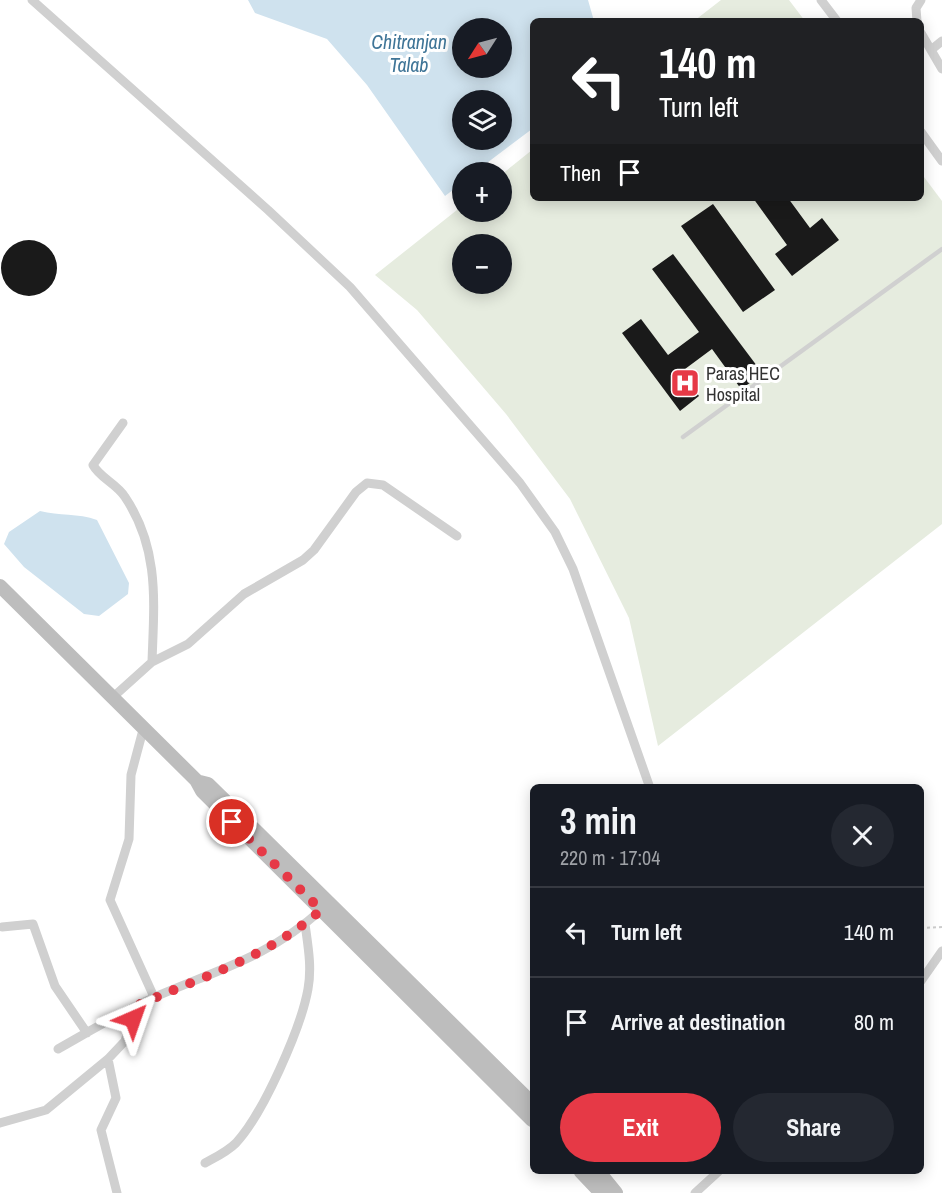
<!DOCTYPE html>
<html lang="en">
<head>
<meta charset="utf-8">
<style>
	body { margin:0; font-family:"Archivo Narrow",sans-serif; background:#242831; color:#f1f3f6; height:100vh; display:flex; flex-direction:column; font-size:22px; white-space:nowrap }
	* { box-sizing:border-box; margin:0 }
	p { font-size:20px; color:#9ea1a6 }
	.icon { flex:none; width:33px; height:33px; fill:none; stroke:currentColor; stroke-width:2; stroke-linecap:round; stroke-linejoin:round }
	.map { position:relative; flex:1; overflow:hidden }
	.details { position:absolute; left:530px; top:784px; width:394px; height:390px; display:flex; flex-direction:column; background:#171b24; border-radius:9px; box-shadow:0 3px 15px #0003 }
	.details>* { flex:none }
	.guide { position:absolute; left:530px; top:18px; width:394px; height:183px; border-radius:9px; box-shadow:0 3px 15px #0003; background:#202124; color:#fff; overflow:hidden }
	.needle { width:39px; rotate:234deg }
	.buttons { position:absolute; left:452px; top:18px; display:grid; gap:12px }
	.buttons a { display:grid; place-items:center; width:60px; height:60px; border-radius:50%; background:#171b24; box-shadow:0 3px 15px #0003; font-size:30px }
	.pin { position:absolute; display:grid; place-items:center; width:51px; height:51px; color:#fff; margin:-26px; border:3px solid #fff; border-radius:50%; box-shadow:0 2px 6px #0007 }
	.me { position:absolute; width:66px; margin:-33px; rotate:43deg; stroke-linejoin:round; filter:drop-shadow(0 0 4px #0008) }
	.turn { display:flex; align-items:center; gap:21px; height:126px; padding:0 30px; font-size:27px }
	.turn .icon { width:78px; height:78px; stroke-width:2.5 }
	.turn b { display:block; font-size:42px; line-height:51px }
	.then { display:flex; align-items:center; height:57px; padding:0 30px; background:#0003; gap:12px; font-size:22px }
	.round { display:grid; place-items:center; flex:none; width:63px; height:63px; border-radius:32px; background:#242831 }
	.headline { display:flex; align-items:center; justify-content:space-between; height:102px; padding:0 30px }
	h1 { font-size:36px; font-weight:800; line-height:45px }
	.primary-button { display:flex; gap:12px; margin-top:auto; padding:12px 30px }
	.primary-button a { flex:1; height:69px; border-radius:36px; background:#e63946; color:#fff; font-size:24px; font-weight:800; line-height:69px; text-align:center }
	.primary-button a+a { background:#242831; color:#f1f3f6 }
	ul { padding:0; list-style:none }
	li { display:flex; align-items:center; gap:18px; height:90px; padding:0 30px; border-top:2px solid #363941 }
	li div { flex:1 }
	li b { display:block; font-size:22px }
	li em { font-style:normal }
	.map>svg:first-child { display:block }
	.green { fill:#e6ecdf; fill-rule:evenodd }
	.water { fill:#cfe2ee; fill-rule:evenodd }
	.building { fill:#1a1a1a }
	.lines { fill:none; stroke-linecap:round; stroke-linejoin:round }
	.path { stroke:#cdcdcd; stroke-width:2; stroke-dasharray:3 3; stroke-linecap:butt }
	.lane { stroke:#d0d0d0; stroke-width:4.5 }
	.street { stroke:#d0d0d0; stroke-width:9 }
	.secondary { stroke:#bdbdbd; stroke-width:14 }
	.route { stroke:#e63946; stroke-width:10; stroke-dasharray:0 18 }
	.labels { text-anchor:middle; dominant-baseline:central; stroke-width:6; stroke-linejoin:round; paint-order:stroke }
	.poi-label { font-size:18px; fill:#333; stroke:#fff; text-anchor:start }
	.water-label { font-size:20px; font-style:italic; fill:#3f7597; stroke:#fff }
</style>
</head>
<body>
<div class="map">
<svg width="942" height="1193" viewBox="0 0 942 1193">
	<rect width="100%" height="100%" fill="#fff"/>
	<path class="green" d="M721 0H789L805 21H694Z
		M532 150V198H921V173L942 201V524L658 746 629 618 570 499 506 414 417 310 375 275 462 206V212H501V175ZM462 244H501V284H462Z"/>
	<path class="water" d="M248 0H588L594 21H532V129L475 172H462V183L445 196 367 85 327 39 255 13ZM462 28H501V68H462ZM462 100H501V140H462Z
		M40 511C59 516 78 513 97 520L129 583 128 594 99 616 84 614 24 567 4 544 9 532Z"/>
	<path class="building" d="M753 198H788L810 228 822 218 839 240 792 276 775 254 787 245Z
		M713 204 775 290 743 312 681 226Z
		M1 268a28 28 0 1 1 56 0a28 28 0 1 1-56 0Z
		M673 254 763 374 741 389 712 349 681 372 699 396 680 411 622 333 641 319 668 355 699 332 652 269Z"/>
	<g class="lines">
		<path class="path" d="M921 928 942 927"/>
		<path class="lane" d="M683 437 942 249"/>
		<path class="street" d="M32 0 268 210 350 287 520 483 555 532 573 569 650 788
			M821 0 837 21
			M917 21 916 8 921 0
			M921 33 942 69
			M931 50 942 41
			M921 132 942 161
			M123 423 93 465C100 478 117 484 125 497 160 549 154 603 152 662
			M112 698 152 662 188 644 244 594 303 560 314 550 356 492 367 483 383 485 457 536
			M143 730 131 775 129 839 110 900 154 997
			M2 927 33 924 55 986 87 1033
			M921 981 942 951
			M58 1049C90 1031 121 1012 155 997 217 970 269 957 321 910
			M108 1059 116 1098 101 1130 117 1193
			M0 1123 46 1110 108 1059 125 1041 136 1006
			M205 1163C216 1157 227 1152 236 1143 263 1114 301 1028 308 989 312 967 308 946 305 924
			M695 1193 718 1172"/>
		<path class="secondary" d="M0 586 196 780 202 791 532 1120
			M200 782 208 784 250 825 532 1103
			M581 1172 601 1193
			M599 1172 616 1193"/>
	</g>
	<g class="lines">
		<path class="route" d="M133 1019 136 1006C201 977 267 958 321 910L232 822"/>
	</g>
	<defs>
		<g id="hospital-square" transform="scale(1.5)"><rect x="-9" y="-9" width="18" height="18" rx="4" fill="#e63946" stroke="#fff"/><path d="M-5-5h3v3.5h4V-5h3V5h-3V1.5h-4V5h-3Z" fill="#fff"/></g>
	</defs>
	<g fill-rule="evenodd">
		<use href="#hospital-square" x="685" y="383"/>
	</g>
	<g class="labels">
		<g class="poi-label">
			<text x="706" y="373">Paras HEC<tspan x="706" dy="21">Hospital</tspan></text>
		</g>
		<g class="water-label">
			<text x="409" y="41">Chitranjan<tspan x="409" dy="23">Talab</tspan></text>
		</g>
	</g>
</svg>
<div class="buttons">
<a><svg class="needle" viewBox="-14 -14 28 28"><path d="M0-13l5 13h-10z" fill="#e53935"/><path d="M0 13l5-13h-10z" fill="#9ea1a6"/></svg></a>
<a><svg class="icon" aria-label="layers" viewBox="0 0 24 24"><path d="M12 4l9 5-9 5-9-5zM3 14l9 5 9-5"/></svg></a>
<a>+</a>
<a>−</a>
</div>
<div class="pin" style="left:232px;top:822px;background:#d93025"><svg class="icon" aria-label="arrive" viewBox="0 0 24 24"><path d="M6 21V4h12l-3 4 3 4H6"/></svg></div>
<svg class="me" style="left:133px;top:1019px" viewBox="-20 -20 40 40"><path d="M0-17L14 15 0 8-14 15z" fill="#e63946" stroke="#fff" stroke-width="4"/></svg>
<div class="guide">
<div class="turn"><svg class="icon" aria-label="left" viewBox="0 0 24 24"><path d="M17 20v-9H6M10 6l-5 5 5 5"/></svg><div><b>140 m</b>Turn left</div></div>
<div class="then">Then<svg class="icon" aria-label="arrive" viewBox="0 0 24 24"><path d="M6 21V4h12l-3 4 3 4H6"/></svg></div>
</div>
<section class="details">
<div class="headline"><div><h1>3 min</h1><p>220 m · 17:04</p></div><a class="round"><svg class="icon" aria-label="close" viewBox="0 0 24 24"><path d="M6 6l12 12M18 6L6 18"/></svg></a></div>
<ul>
<li><svg class="icon" aria-label="left" viewBox="0 0 24 24"><path d="M17 20v-9H6M10 6l-5 5 5 5"/></svg><div><b>Turn left</b></div><em>140 m</em></li>
<li><svg class="icon" aria-label="arrive" viewBox="0 0 24 24"><path d="M6 21V4h12l-3 4 3 4H6"/></svg><div><b>Arrive at destination</b></div><em>80 m</em></li>
</ul>
<div class="primary-button"><a>Exit</a><a>Share</a></div>
</section>
</div>
</body>
</html>
